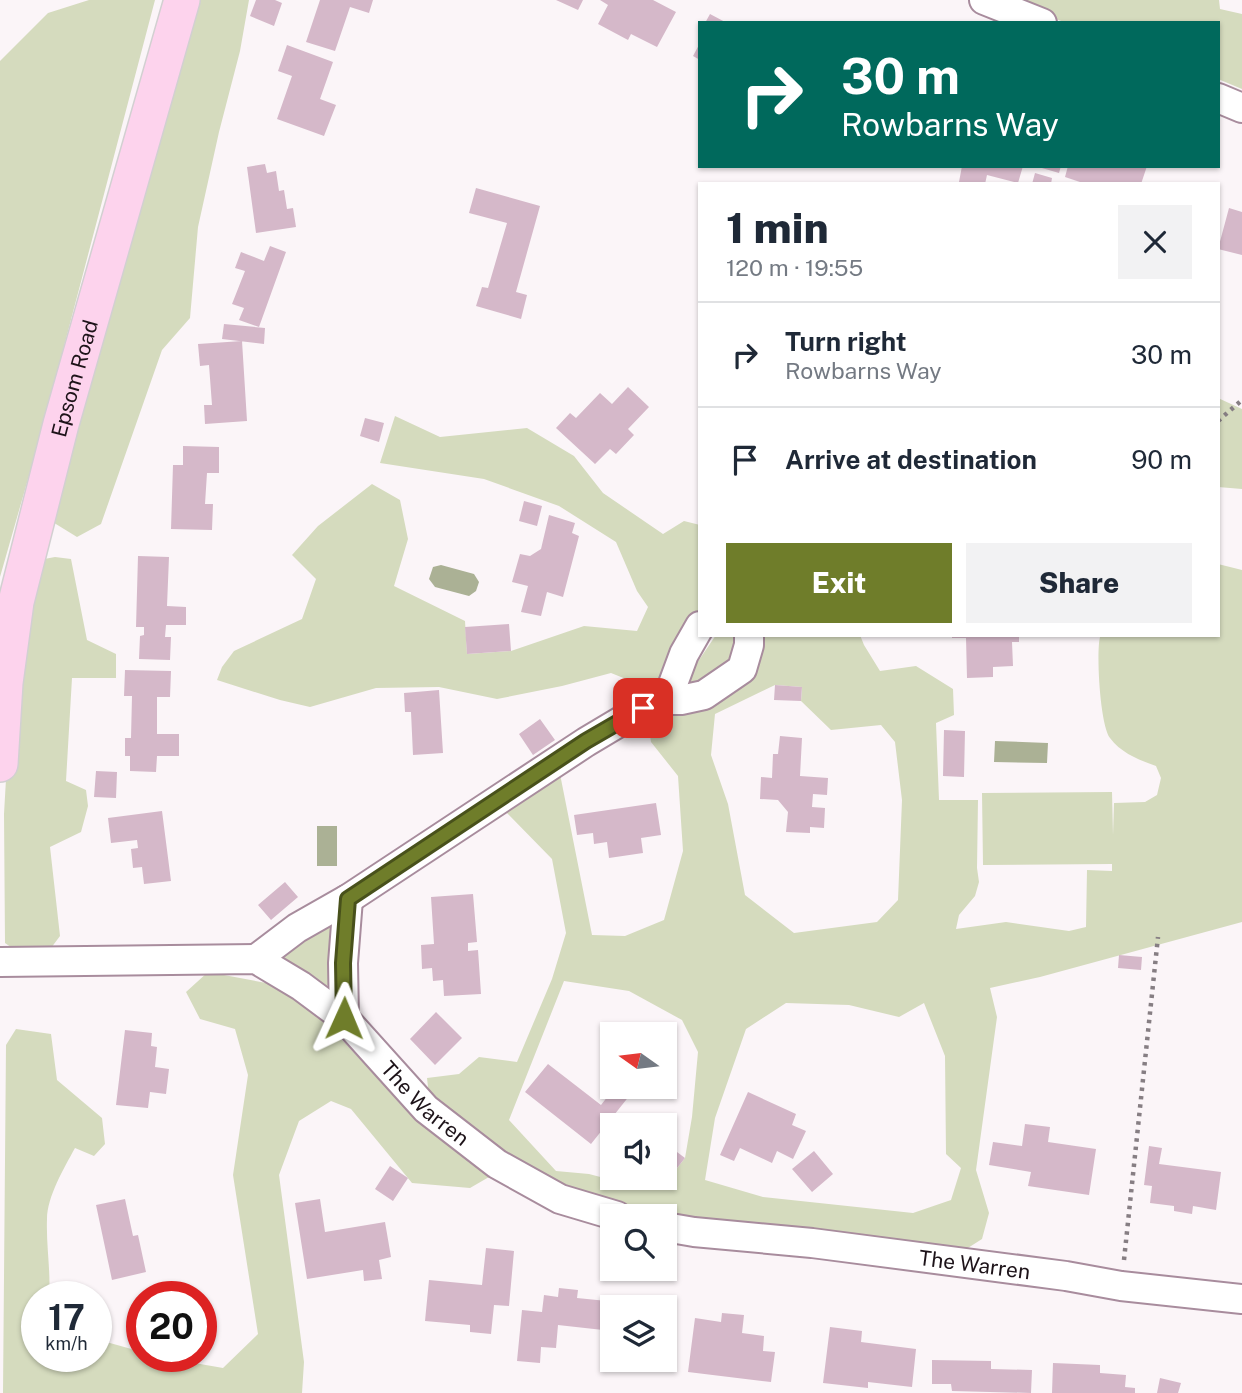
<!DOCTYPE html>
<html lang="en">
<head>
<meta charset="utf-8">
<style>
	body { margin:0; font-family:"Public Sans",sans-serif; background:#f2f2f3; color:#1f2937; height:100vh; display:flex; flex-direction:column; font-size:26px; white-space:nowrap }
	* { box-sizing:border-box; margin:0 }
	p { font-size:23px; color:#747a83 }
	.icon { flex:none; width:38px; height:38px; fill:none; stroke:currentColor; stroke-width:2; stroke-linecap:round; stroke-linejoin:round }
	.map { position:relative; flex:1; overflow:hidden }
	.details { position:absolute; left:698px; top:182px; width:522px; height:455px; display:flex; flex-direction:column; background:#fff; border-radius:0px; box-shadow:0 2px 5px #0004 }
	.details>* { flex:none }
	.hud { position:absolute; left:698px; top:21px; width:522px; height:147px; border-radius:0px; box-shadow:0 2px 5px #0004; background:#00695c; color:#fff; overflow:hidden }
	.needle { width:46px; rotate:284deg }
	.tools { position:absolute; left:600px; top:1022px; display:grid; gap:14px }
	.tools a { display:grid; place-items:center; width:77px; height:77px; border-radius:0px; background:#fff; box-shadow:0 2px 5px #0004; font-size:35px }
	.speed { position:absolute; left:21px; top:1281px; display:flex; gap:14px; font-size:35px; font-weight:700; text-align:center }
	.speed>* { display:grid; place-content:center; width:91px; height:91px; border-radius:50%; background:#fff; box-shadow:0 2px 5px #0004; line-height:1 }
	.speed small { font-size:18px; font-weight:400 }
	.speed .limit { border:10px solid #d22; background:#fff; color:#111 }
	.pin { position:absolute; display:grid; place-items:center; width:60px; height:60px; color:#fff; margin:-30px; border-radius:14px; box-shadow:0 4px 10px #0006 }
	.me { position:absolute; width:77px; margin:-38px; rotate:1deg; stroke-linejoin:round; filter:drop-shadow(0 0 5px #0008) }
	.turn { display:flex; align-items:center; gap:24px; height:147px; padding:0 28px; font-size:32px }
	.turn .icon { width:91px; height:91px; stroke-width:2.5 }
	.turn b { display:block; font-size:49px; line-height:60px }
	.round { display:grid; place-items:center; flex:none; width:74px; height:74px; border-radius:0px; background:#f2f2f3 }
	.overview { display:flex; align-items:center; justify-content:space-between; height:119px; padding:0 28px }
	h1 { font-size:42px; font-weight:800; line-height:52px }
	.cta { display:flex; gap:14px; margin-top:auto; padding:14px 28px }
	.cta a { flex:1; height:80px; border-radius:0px; background:#6f7d2a; color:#fff; font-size:28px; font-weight:800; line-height:80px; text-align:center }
	.cta a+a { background:#f2f2f3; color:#1f2937 }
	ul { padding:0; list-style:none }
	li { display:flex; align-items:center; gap:21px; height:105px; padding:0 28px; border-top:2px solid #e0e1e3 }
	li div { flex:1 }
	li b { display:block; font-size:26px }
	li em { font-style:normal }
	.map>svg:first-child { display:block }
	.green { fill:#d5dbbe; fill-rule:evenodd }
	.water { fill:#abb195 }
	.building { fill:#d5b8c9 }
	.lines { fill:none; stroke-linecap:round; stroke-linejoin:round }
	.minor-casing { stroke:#a88c9d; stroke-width:32 }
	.major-casing { stroke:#d2d0d1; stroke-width:38 }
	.path { stroke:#867e83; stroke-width:4.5; stroke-dasharray:3.5 5; stroke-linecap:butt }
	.minor { stroke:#fff; stroke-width:28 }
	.major { stroke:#fdd3ed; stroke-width:35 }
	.route-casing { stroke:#48511b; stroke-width:18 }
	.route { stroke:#6f7d2a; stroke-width:12 }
	.labels { text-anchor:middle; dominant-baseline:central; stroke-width:5; stroke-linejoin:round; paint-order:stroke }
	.street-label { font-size:21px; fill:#1d1319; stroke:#fff }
</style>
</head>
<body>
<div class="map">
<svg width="1242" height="1393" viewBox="0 0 1242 1393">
	<rect width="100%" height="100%" fill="#fbf5f8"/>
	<path class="green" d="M89 0H155L42 430 0 577V61L48 13Z
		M194 0H249L240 51 219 132 198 227 190 318 162 350 101 524 77 537 51 521Z
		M1010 0H1219L1220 9 1242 14V89L1218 79V23H1066Z
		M1218 398 1242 409V489L1218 487Z
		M395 416 440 437 527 428 574 456 603 493 663 534 684 521 700 525V610L679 637 672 665 651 689 611 673 562 686 497 699 439 687 376 688 310 707 280 700 217 680 222 667 234 651 302 619 316 579 292 555 318 526 372 484 400 500 408 539 394 586 465 621 467 654 511 651 584 626 637 631 648 607 637 591 616 542 559 506 484 479 380 463Z
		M55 557 71 559 87 640 116 654V678H72L66 781 86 790 88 806 81 832 50 847 60 936 51 948 15 950 5 943 4 814 11 692 39 560Z
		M1218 564 1242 570V922L1040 977 990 988 997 1017 976 1170 989 1213 982 1239 960 1253 651 1216 600 1206 524 1170 429 1096 427 1078 459 1074 479 1057 517 1062 552 979 566 933 552 859 505 811 560 774 592 935 625 936 664 920 683 851 678 776 651 742 648 722 665 710 716 635H860L864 645 880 671 916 666 953 689 954 715 936 723 939 800H978L977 868 979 882 975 896 959 915 956 929 1006 922 1069 931 1086 927 1087 870 1112 871V864L983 865 982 793 1112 792 1113 835 1114 803 1145 802 1157 795 1161 778 1156 766C1139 760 1121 753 1110 738 1100 725 1096 653 1100 637L1218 635ZM775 685 802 687 801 701 831 730 881 725 895 742 902 800 898 900 877 922 794 933 745 895 728 804 711 755 715 714ZM564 981 629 991 682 1020 698 1052 692 1117 685 1158 666 1182 646 1189 589 1174 556 1171 509 1120ZM786 1003 849 1005 899 1017 924 1003 945 1056 946 1154 961 1168 951 1200 913 1213 763 1197 705 1180 715 1118 746 1029Z
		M329 923 335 927 331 985 319 987 292 968 284 958 285 948Z
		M208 972 266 983 305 1005 344 1042 414 1117 489 1177 470 1188 412 1183 351 1109 331 1101 299 1121 279 1175 304 1362 302 1393H3L6 1045 16 1029 51 1034 57 1080 102 1118 105 1144 94 1156 75 1148C64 1168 47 1197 47 1219 46 1246 51 1271 49 1297H37V1356H96V1343H110L142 1352V1356C168 1356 197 1364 223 1368L258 1334 233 1175 248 1075 235 1029 200 1019 186 992Z"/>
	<path class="water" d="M441 565 474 574 479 582 476 591 469 596 435 587 429 579 433 567Z
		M995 741 1048 743 1047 763 994 762Z
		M317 826H337V866H317Z"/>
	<path class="building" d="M256 0H275L282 3 274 26 250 16Z
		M320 0H373L369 13 350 7 335 51 306 42Z
		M556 0H583L578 10Z
		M600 0H653L676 12 657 47 631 34 628 40 598 24 608 5Z
		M710 14 727 23H705Z
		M700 43V60L693 56Z
		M287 45 333 62 320 99 336 105 324 136 277 119 292 76 278 71Z
		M265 164 267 173 276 171 279 191 284 190 287 209 293 208 296 227 256 233 247 167Z
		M962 166H1023L1018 183 987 175 985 184 959 182Z
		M1035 166H1061L1059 173Z
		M1068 166H1147L1141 184H1086L1065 177Z
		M1035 173 1052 178 1051 184H1032Z
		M476 188 540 206 516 292 527 295 521 319 476 306 482 287 488 288 507 223 469 213Z
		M1229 208 1242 212V255L1218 249Z
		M270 246 286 252 259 327 239 320 244 308 232 304 245 271 235 268 241 252 264 261Z
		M224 324 265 328 264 344 222 339Z
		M242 341 247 421 205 424 204 405H212L209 365 200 366 198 344Z
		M628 387 649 407 628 429 634 435 616 454 610 449 595 464 556 428 570 413 576 418 600 393 612 404Z
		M365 418 384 423 379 442 360 436Z
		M183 446 219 447V473H207L205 504H213L212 530 171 529 173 465H183Z
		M524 501 542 506 537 526 519 521Z
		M549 515 575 523 572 533 579 536 563 597 547 592 541 616 521 612 528 586 512 582 520 554 530 556 541 549Z
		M138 556 169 557 167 606 186 607V625H166L165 637H171L170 660 139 659 140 636 144 635V627H136Z
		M509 624 511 651 467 654 465 627Z
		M952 635H1019V642H1012L1013 666 993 667V677L967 678 966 638H952Z
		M125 670 171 671 170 697H157V734H179V756H157L156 772 130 771V756H125V738H131L132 696H124Z
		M775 685 802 687 801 701 774 700Z
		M439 690 443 753 413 755 411 712H405L404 693Z
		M540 719 555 740 533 755 519 734Z
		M944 730 965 731 964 777 943 776Z
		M780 736 802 738 800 776 828 778 827 795 813 794 812 807 825 808 824 828 810 827V833L786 832 788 812 778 800 760 799 761 777 772 778 773 754H778Z
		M96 771 117 772 116 798 94 797Z
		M656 803 661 835 641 838 643 853 609 858 607 842 594 844 593 833 577 835 574 815Z
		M162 811 171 881 144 884 142 867 133 868 131 849 138 848 137 840 111 843 108 818Z
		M285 882 298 897 271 920 258 905Z
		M473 894 477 942 468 943V951L478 950 481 994 444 996 443 980 433 981 432 968 422 969 421 945 434 944 431 897Z
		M1119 955 1142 957 1141 970 1118 968Z
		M436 1012 462 1038 435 1065 410 1039Z
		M125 1030 152 1033 151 1046 157 1047 155 1067 169 1069 166 1094 150 1092 148 1108 116 1105Z
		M548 1064 601 1105 615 1087H619L630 1095 591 1144 525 1092Z
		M748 1092 796 1114 792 1125 806 1131 793 1159 777 1151 772 1163 740 1148 734 1161 720 1155Z
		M1025 1124 1050 1127 1048 1142 1096 1149 1089 1195 1028 1186 1031 1172 989 1165 993 1142 1022 1146Z
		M665 1143 685 1158 666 1182 661 1178H665Z
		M1149 1146 1162 1148 1159 1164 1221 1172 1216 1210 1193 1206 1192 1214 1174 1211V1206L1150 1203 1152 1186 1144 1185Z
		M814 1151 833 1174 812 1192 792 1169Z
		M390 1166 408 1178 393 1201 375 1189Z
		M125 1199 133 1236 138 1235 146 1272 112 1280 96 1205Z
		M320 1199 325 1232 385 1222 391 1257 379 1260 382 1279 364 1281 363 1270 307 1279 295 1203Z
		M486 1248 514 1251 509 1306 494 1305 491 1334 470 1332V1325L425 1321 429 1280 482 1285Z
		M559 1288 578 1290 577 1298 617 1302V1307H612V1331L558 1325 556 1348 541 1347 540 1363 517 1361 522 1310 542 1312 544 1295 558 1297Z
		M626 1295 665 1299 664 1307H625Z
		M722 1313 744 1315 742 1333 764 1336 763 1351 775 1352 771 1382 688 1372 695 1318 721 1322Z
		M830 1327 862 1331 861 1342 916 1349 912 1387 868 1382V1388L823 1383Z
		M932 1360 991 1361V1369L1032 1370 1031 1393 952 1391 951 1384H932Z
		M1053 1363 1100 1365V1373L1126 1375 1125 1387 1135 1388V1393H1052Z
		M1160 1378 1181 1383 1178 1393H1157Z"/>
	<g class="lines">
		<g class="minor-casing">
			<g id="minor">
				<path d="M984 0 1042 23"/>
				<path d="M1218 98 1242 108"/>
				<path d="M667 700 684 654 700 626"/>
				<path d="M256 959 297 928 348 899 586 742 643 708 667 700H681L704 695 742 669 749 645V635"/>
				<path id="s1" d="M0 962 256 959 301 986 344 1018 426 1109 497 1164 560 1199 617 1216"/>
				<path d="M344 1018 343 963 348 899"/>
				<path id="s2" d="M665 1227 694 1232 812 1243 1066 1276 1121 1286 1242 1299"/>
			</g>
		</g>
		<g class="major-casing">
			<g id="major">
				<path id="s3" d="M0 764 5 683 16 602 61 424 182 0"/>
			</g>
		</g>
		<path class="path" d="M1218 421 1242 400
			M1124 1260 1158 937"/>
		<use href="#minor" class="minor"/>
		<use href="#major" class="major"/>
	</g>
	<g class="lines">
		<g class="route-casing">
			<path id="route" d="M344 1018 343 963 348 899 586 741 643 708"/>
		</g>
		<use href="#route" class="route"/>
	</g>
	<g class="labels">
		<g class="street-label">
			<text stroke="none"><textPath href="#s3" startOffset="394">Epsom Road</textPath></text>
			<text stroke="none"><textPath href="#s1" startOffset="480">The Warren</textPath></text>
			<text stroke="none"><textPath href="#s2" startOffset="312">The Warren</textPath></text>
		</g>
	</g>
</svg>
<div class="tools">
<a><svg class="needle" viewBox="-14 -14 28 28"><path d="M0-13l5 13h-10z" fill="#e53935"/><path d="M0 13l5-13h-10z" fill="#747a83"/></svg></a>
<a><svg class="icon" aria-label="sound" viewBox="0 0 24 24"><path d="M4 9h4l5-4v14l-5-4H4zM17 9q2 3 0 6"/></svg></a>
<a><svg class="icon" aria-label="search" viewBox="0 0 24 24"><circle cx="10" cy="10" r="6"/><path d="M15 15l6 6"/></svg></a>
<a><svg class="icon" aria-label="layers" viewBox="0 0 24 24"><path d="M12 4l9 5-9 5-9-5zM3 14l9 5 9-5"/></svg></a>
</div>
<div class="speed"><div>17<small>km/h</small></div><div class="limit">20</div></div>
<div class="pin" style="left:643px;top:708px;background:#d93025"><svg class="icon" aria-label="arrive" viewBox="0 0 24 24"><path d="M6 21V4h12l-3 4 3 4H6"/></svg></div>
<svg class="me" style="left:344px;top:1018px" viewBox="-20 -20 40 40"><path d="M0-17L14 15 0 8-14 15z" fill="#6f7d2a" stroke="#fff" stroke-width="4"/></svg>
<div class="hud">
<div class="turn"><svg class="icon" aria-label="right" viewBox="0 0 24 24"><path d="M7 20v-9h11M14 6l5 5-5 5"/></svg><div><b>30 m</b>Rowbarns Way</div></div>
</div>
<section class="details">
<div class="overview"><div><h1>1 min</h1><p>120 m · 19:55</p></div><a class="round"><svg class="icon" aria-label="close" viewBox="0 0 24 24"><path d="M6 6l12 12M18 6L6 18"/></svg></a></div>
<ul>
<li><svg class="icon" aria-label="right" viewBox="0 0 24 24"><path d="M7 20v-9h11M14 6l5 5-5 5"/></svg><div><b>Turn right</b><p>Rowbarns Way</p></div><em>30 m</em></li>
<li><svg class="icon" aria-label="arrive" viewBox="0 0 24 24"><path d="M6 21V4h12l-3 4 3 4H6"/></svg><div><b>Arrive at destination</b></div><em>90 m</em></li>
</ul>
<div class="cta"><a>Exit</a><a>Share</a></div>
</section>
</div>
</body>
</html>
